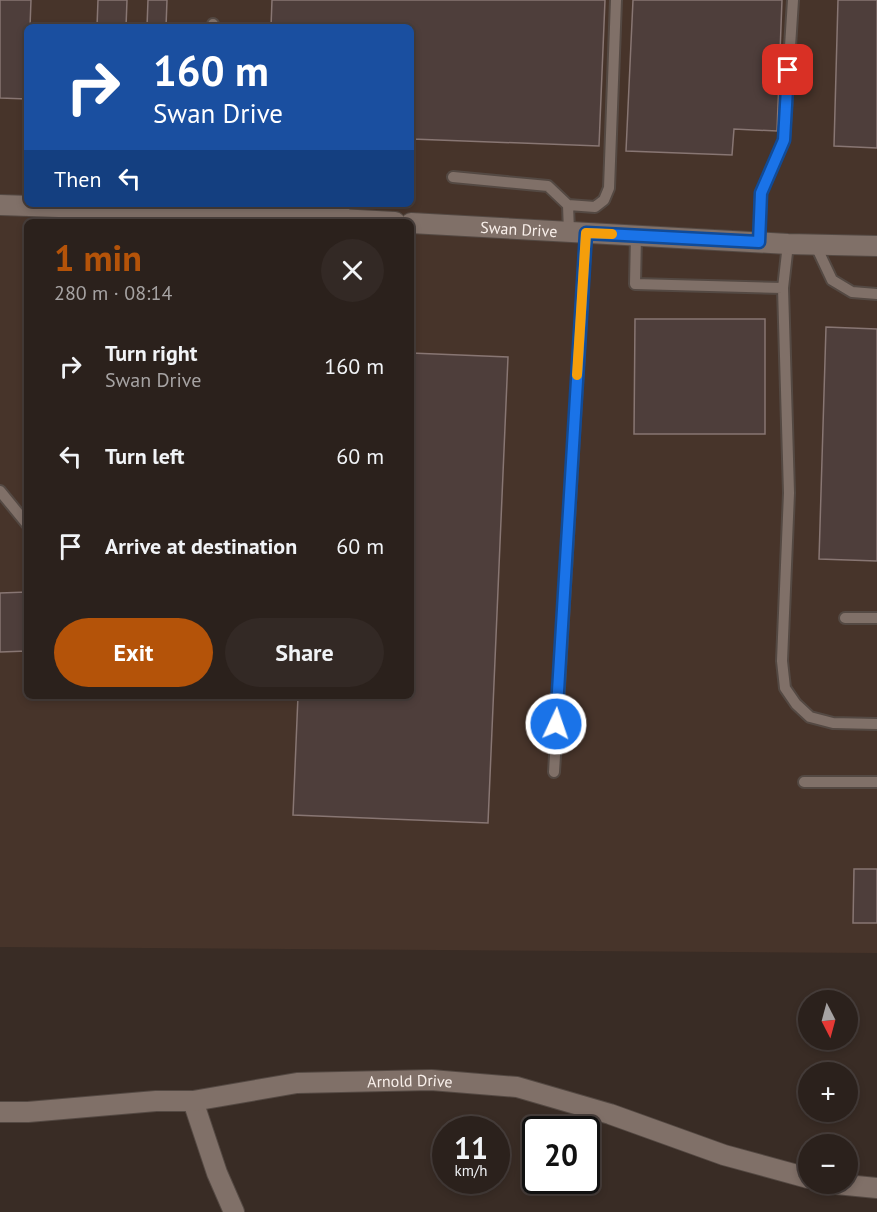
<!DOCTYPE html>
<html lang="en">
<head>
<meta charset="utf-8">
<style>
	body { margin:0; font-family:"PT Sans",sans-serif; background:#332925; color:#f1f3f6; height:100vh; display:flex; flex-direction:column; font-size:22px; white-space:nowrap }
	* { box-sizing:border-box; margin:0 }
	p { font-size:20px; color:#a6a3a3 }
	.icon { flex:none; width:33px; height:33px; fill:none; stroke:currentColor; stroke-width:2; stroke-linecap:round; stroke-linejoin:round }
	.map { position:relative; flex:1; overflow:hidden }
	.drawer { position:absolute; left:24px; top:219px; width:390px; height:480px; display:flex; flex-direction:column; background:#2b211c; border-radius:9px; box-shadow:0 3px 9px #0003,0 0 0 2px #473e3b }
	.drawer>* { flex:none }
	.banner { position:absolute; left:24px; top:24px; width:390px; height:183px; border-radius:9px; box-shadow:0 3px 9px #0003,0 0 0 2px #473e3b; background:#1a4fa0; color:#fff; overflow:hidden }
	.needle { width:39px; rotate:174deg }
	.buttons { position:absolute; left:798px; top:990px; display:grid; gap:12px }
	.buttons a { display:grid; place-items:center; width:60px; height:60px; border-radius:50%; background:#2b211c; box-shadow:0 3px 9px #0003,0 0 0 2px #473e3b; font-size:30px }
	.speed { position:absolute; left:432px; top:1116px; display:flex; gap:12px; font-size:30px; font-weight:700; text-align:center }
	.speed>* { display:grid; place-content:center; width:78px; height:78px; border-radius:50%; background:#2b211c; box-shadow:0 3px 9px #0003,0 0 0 2px #473e3b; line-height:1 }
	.speed small { font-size:15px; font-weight:400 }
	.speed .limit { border:3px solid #111; border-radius:9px; background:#fff; color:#111 }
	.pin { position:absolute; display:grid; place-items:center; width:51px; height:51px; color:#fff; margin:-26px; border-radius:12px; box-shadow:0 3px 9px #0006 }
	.me { position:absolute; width:66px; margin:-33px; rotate:3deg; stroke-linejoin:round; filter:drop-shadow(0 0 4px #0008) }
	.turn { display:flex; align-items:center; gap:21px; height:126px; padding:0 30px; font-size:27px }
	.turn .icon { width:78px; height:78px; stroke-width:2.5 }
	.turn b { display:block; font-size:42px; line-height:51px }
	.then { display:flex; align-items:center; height:57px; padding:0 30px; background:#0003; gap:12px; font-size:22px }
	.round { display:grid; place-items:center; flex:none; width:63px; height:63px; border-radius:32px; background:#332925 }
	.head { display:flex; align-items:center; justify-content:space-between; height:102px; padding:0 30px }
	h1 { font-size:36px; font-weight:800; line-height:45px; color:#b45309 }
	.primary-button { display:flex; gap:12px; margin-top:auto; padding:12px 30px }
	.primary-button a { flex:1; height:69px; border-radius:36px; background:#b45309; color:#fff; font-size:24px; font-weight:800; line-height:69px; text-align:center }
	.primary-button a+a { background:#332925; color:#f1f3f6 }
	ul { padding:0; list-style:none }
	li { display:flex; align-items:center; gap:18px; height:90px; padding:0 30px }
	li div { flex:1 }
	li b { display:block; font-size:22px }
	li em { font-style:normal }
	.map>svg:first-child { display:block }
	.built { fill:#47342a; fill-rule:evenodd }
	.building { fill:#4e3e3b; stroke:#887673; stroke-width:1.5 }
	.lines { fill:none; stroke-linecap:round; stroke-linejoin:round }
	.lane-casing { stroke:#544943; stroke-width:14 }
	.street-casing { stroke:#544943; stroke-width:22 }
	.lane { stroke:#807068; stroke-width:10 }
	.street { stroke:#807068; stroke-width:20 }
	.route-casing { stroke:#114b97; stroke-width:15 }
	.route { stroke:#1a73e8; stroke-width:10 }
	.slow { stroke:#f59e0b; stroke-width:10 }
	.labels { text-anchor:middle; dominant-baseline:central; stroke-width:6; stroke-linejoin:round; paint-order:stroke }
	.street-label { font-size:16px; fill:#f8efea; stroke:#2f231c }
</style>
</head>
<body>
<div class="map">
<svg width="877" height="1212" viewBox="0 0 877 1212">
	<rect width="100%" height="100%" fill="#392c25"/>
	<path class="built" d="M0 0H877V953L0 947ZM27 27H411V204H27ZM27 222H411V696H27Z"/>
	<path class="building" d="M0 0H31L30 27H27V99L0 98Z
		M98 0H127L126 27H97Z
		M148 0H167L166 27H147Z
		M272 0H605L599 146 412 139 414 93H411V27H271Z
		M633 0H782L777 131 734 129 732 155 626 151Z
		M838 0H877V148L834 146Z
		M635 319H765V434H634Z
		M826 327 877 329V561L819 559Z
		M411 353 508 357 488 823 293 815 298 696H411Z
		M27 592V651L0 652V593Z
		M854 869H877V923H853Z"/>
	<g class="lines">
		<g class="lane-casing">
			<path id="lane" d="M213 27V24
				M453 177 548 186 568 205 569 232
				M568 205 595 207 604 200 609 188 616 0
				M343 219 345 204
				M636 235 635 284 783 288 788 244
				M759 242 761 193 784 140 793 0
				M815 244 832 280 852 292 877 294
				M783 288 789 493 782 661 785 688 796 704 810 717 833 723 877 724
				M0 491 27 524
				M845 618H877
				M554 772 586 233
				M804 782H877"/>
		</g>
		<g class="street-casing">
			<g id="street">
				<path d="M0 205 205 212 395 222"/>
				<path id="s1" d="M411 223 788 244 877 246"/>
				<path d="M193 1101 217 1173 234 1212"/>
				<path id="s2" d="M0 1112H28L156 1101H193L297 1083 431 1080 517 1087 610 1114 724 1155 808 1178"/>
				<path d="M836 1184 877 1188"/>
			</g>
		</g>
		<use href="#lane" class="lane"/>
		<use href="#street" class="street"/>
	</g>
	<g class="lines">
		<g class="route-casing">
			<path id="route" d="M556 724 586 233 759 242 761 193 784 140 788 70"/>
		</g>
		<use href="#route" class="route"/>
		<path class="slow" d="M577 375 586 233 612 234"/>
	</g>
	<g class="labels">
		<g class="street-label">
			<text stroke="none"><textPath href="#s1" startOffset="108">Swan Drive</textPath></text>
			<text stroke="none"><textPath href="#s2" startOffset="412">Arnold Drive</textPath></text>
		</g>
	</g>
</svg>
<div class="buttons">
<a><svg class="needle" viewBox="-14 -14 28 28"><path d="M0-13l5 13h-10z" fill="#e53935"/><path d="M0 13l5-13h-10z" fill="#a6a3a3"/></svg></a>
<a>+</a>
<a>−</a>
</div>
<div class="speed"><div>11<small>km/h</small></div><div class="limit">20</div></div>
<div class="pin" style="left:788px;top:70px;background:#d93025"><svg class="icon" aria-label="arrive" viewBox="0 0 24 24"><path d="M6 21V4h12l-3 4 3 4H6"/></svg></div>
<svg class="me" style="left:556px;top:724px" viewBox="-20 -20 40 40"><circle r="17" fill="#1a73e8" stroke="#fff" stroke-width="3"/><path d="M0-11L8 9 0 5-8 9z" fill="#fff"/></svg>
<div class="banner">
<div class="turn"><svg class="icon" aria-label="right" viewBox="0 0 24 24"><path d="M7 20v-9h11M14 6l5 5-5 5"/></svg><div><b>160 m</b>Swan Drive</div></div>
<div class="then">Then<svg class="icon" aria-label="left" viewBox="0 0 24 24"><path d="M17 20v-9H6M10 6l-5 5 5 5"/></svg></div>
</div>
<section class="drawer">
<div class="head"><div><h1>1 min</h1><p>280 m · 08:14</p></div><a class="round"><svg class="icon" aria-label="close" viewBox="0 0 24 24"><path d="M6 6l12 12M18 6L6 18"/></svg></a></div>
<ul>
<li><svg class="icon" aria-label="right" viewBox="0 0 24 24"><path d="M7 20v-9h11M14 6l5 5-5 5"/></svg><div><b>Turn right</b><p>Swan Drive</p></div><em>160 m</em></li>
<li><svg class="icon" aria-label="left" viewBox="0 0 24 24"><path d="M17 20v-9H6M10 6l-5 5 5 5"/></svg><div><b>Turn left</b></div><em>60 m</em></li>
<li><svg class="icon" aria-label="arrive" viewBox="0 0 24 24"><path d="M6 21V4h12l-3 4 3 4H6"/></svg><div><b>Arrive at destination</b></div><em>60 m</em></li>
</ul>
<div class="primary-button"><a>Exit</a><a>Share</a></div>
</section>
</div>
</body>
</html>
